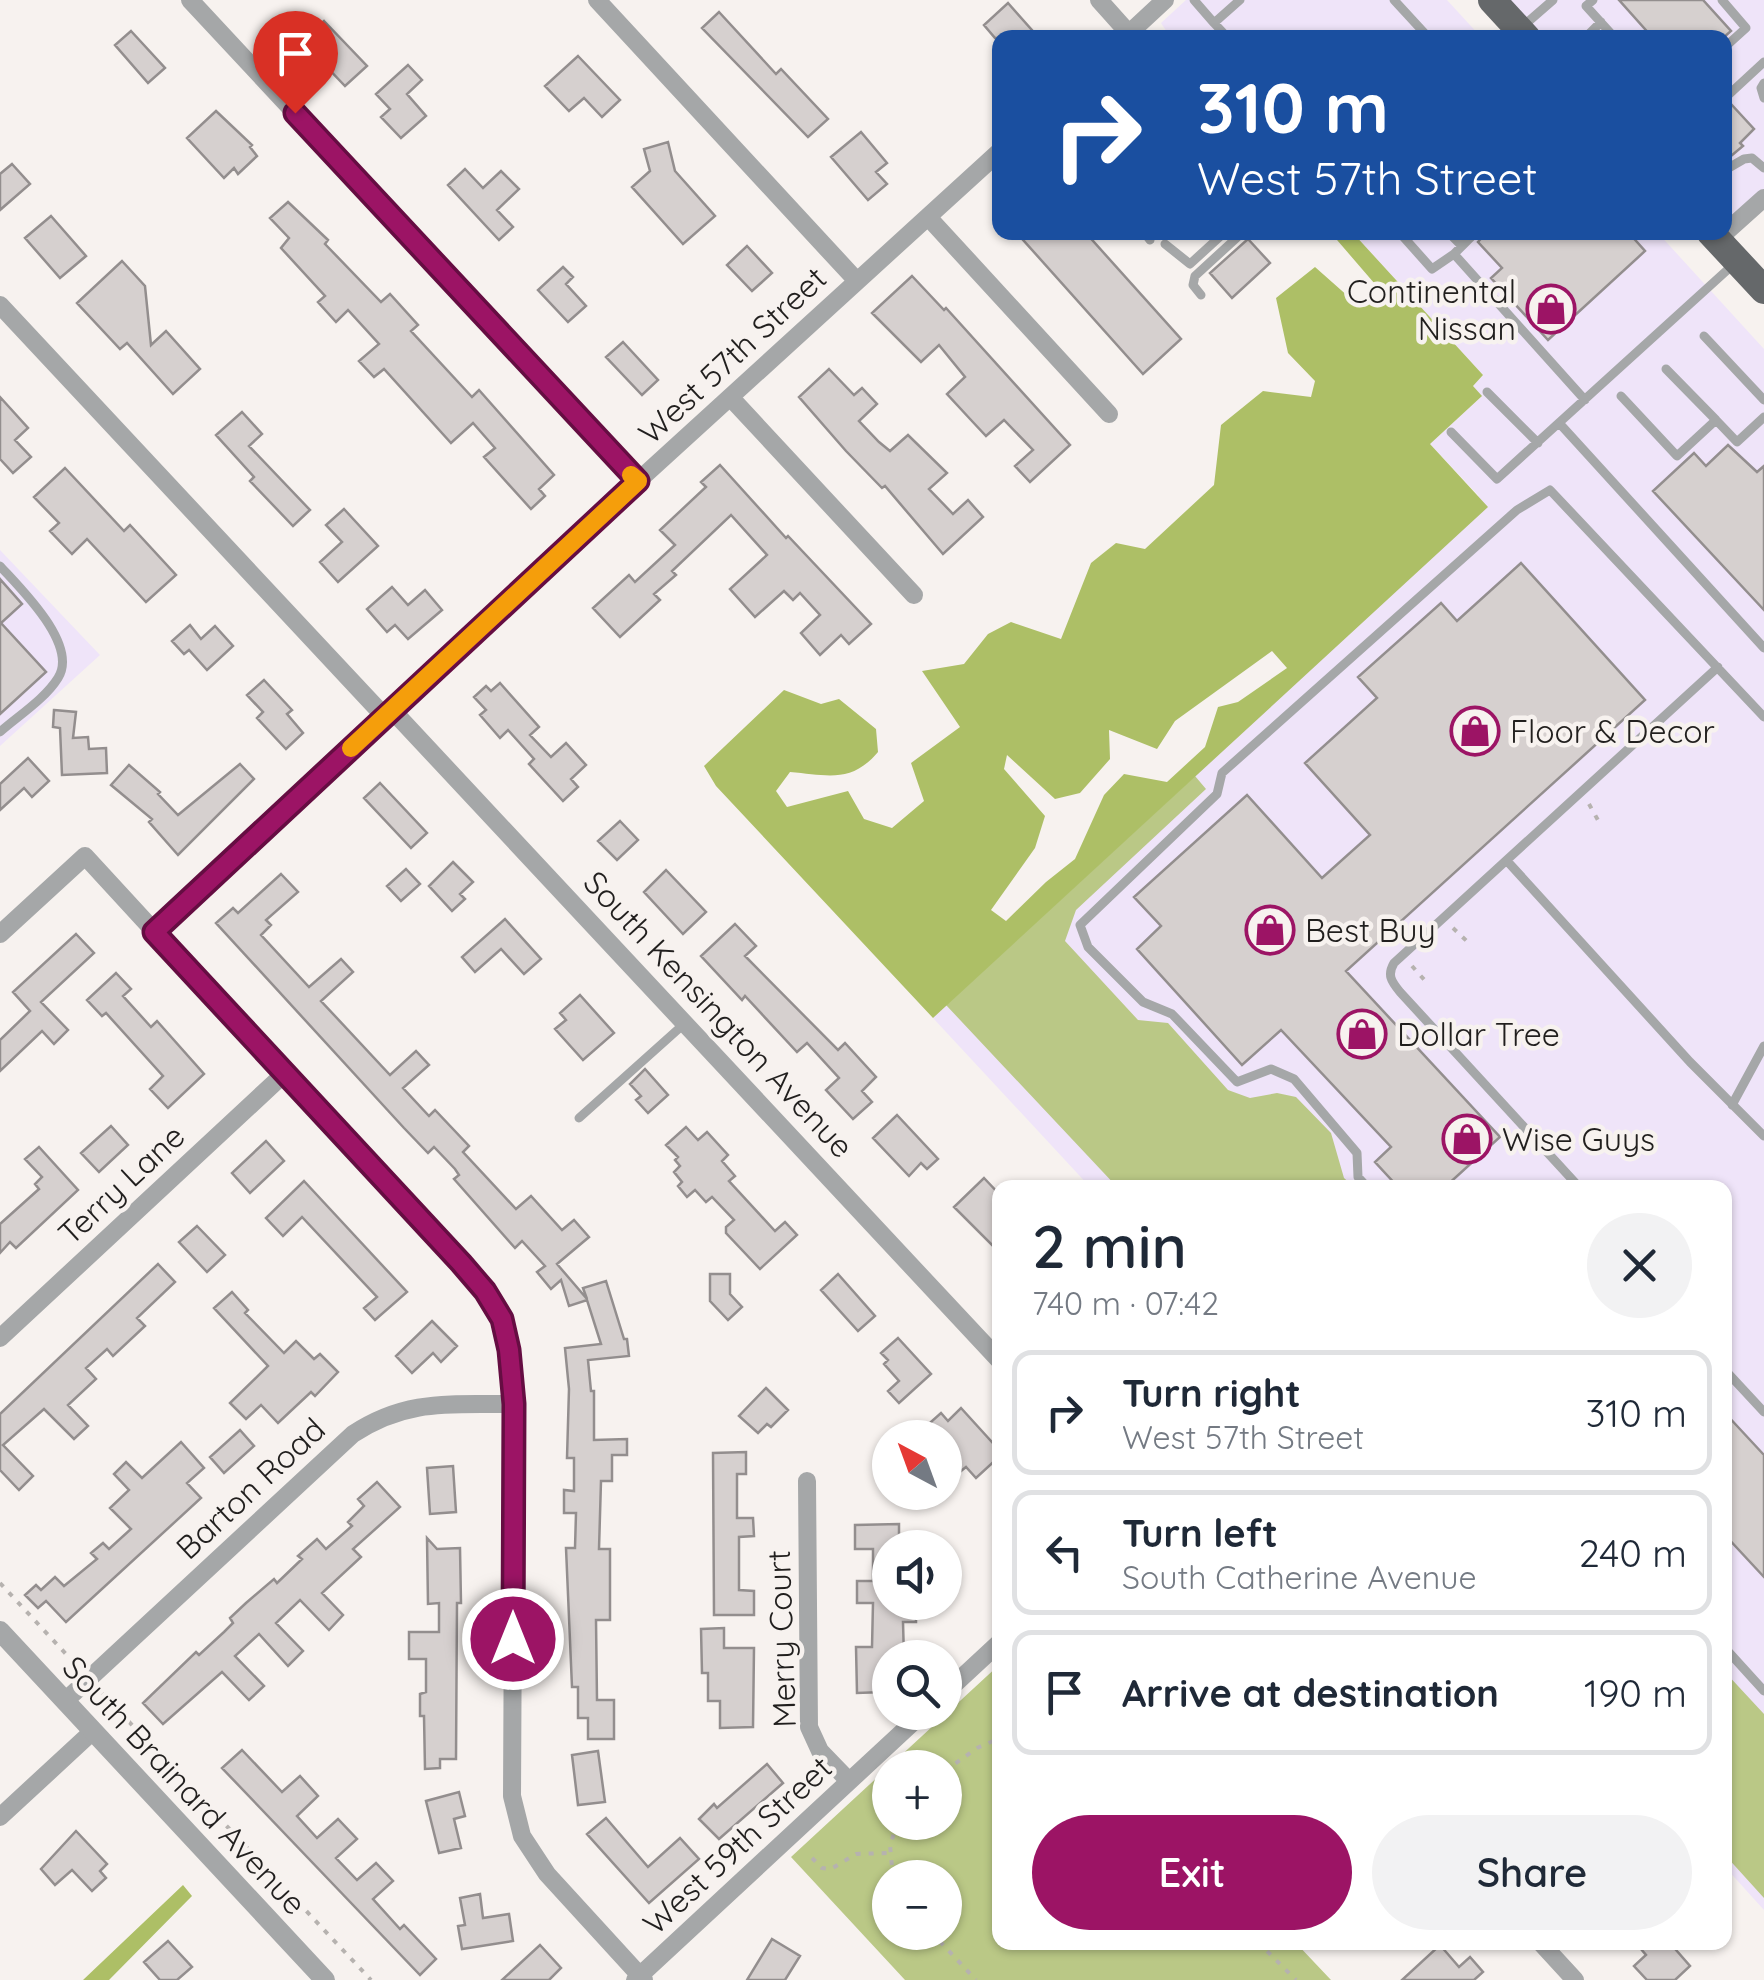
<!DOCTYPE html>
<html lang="en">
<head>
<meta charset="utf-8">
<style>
	body { margin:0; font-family:Quicksand,sans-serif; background:#f2f2f3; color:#1f2937; height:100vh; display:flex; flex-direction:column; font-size:38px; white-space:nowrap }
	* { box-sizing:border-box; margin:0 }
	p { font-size:32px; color:#747a83 }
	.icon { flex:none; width:55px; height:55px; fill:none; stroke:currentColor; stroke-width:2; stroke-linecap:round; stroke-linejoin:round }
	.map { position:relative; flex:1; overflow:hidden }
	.panel { position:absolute; left:992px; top:1180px; width:740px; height:770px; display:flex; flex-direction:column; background:#fff; border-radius:20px; box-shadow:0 2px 8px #0004 }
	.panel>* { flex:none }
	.top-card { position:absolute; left:992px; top:30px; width:740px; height:210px; border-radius:20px; box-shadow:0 2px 8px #0004; background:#1a4fa0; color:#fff; overflow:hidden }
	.needle { width:65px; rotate:319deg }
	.fabs { position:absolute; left:872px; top:1420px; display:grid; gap:20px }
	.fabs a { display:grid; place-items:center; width:90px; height:90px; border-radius:50%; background:#fff; box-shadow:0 2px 8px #0004; font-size:50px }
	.pin { position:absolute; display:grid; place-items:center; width:85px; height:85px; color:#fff; margin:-102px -42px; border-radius:50% 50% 50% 0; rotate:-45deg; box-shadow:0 0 10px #0007 }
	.pin .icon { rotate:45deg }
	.me { position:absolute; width:110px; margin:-55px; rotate:0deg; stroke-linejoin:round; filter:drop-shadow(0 0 8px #0008) }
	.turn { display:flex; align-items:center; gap:35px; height:210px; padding:0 40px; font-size:45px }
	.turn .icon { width:130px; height:130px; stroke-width:2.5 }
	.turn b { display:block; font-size:70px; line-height:85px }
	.round { display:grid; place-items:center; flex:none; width:105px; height:105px; border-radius:52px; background:#f2f2f3 }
	.head { display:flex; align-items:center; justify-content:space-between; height:170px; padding:0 40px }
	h1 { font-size:60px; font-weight:600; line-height:75px }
	.button { display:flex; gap:20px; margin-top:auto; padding:20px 40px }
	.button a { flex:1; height:115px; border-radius:60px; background:#9c1465; color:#fff; font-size:40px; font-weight:600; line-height:115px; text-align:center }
	.button a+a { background:#f2f2f3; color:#1f2937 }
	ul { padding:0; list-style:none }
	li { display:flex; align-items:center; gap:30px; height:125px; margin:0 20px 15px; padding:0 20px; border:5px solid #e0e1e3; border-radius:20px }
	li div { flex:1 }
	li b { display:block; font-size:38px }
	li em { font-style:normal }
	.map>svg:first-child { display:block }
	.commercial { fill:#efe4f9 }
	.green { fill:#bac886; fill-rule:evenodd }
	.forest { fill:#adbf66; fill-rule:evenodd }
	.building { fill:#d6d0cf; stroke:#938e8e; stroke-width:2.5 }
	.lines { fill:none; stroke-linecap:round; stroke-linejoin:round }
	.path { stroke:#b6b2af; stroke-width:4; stroke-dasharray:5 8; stroke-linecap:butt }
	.service { stroke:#a5a7a8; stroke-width:9 }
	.minor { stroke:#a5a7a8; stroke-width:18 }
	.tertiary { stroke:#a5a7a8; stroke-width:20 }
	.primary { stroke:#65686a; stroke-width:28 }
	.route-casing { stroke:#650d42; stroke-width:25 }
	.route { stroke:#9c1465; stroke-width:18 }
	.slow { stroke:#f59e0b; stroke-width:18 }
	.labels { text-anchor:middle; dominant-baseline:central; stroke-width:9; stroke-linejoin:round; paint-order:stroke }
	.poi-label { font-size:32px; fill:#211f1e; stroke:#f7f2ef; text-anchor:start }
	.street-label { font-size:32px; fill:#211f1e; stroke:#f7f2ef }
</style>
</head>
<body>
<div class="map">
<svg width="1764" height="1980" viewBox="0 0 1764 1980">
	<rect width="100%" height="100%" fill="#f7f2ef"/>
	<path class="commercial" d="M1186 0H1447L1481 37 1171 38 1161 23Z
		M1507 0H1764V189L1725 224V38L1542 37Z
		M1353 233H1658L1764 349V1910L1725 1867V1188L1090 1187 933 1018 1298 680 1479 496 1430 444 1481 397 1473 386 1483 375Z
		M0 550 100 655 0 746Z"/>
	<path class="green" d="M1195 776 1206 789 1076 910 1065 941 1138 1020 1168 1023 1228 1090 1250 1098 1277 1093 1296 1097 1331 1133 1344 1178 1354 1187H1117L946 1005Z
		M1000 1664V1942L1296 1943 1331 1980H905L791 1857ZM890 1768H945V1822H890ZM890 1878H945V1932H890Z
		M1725 1672 1764 1714V1898L1725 1855Z"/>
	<path class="forest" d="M1331 233H1353L1483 375 1473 386 1482 396 1430 444 1488 507 933 1018 716 786 704 766 784 690 821 704 839 699 876 729 878 752C851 784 827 775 790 772L776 791 787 807 848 791 864 819 892 828 924 801 911 763 960 727 922 671 964 664 988 634 1011 622 1061 639 1091 563 1116 543 1145 549 1214 485 1221 425 1263 391 1311 397 1315 381 1288 353 1276 298 1315 267 1350 298 1393 305ZM1272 651 1287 668 1238 702 1218 707 1205 747 1167 782 1124 774 1104 795 1075 859 1046 882 1006 921 991 910 1035 848 1045 816 1004 769 1007 755 1055 799 1080 793 1110 759 1109 730 1157 749 1175 721Z
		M183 1885 192 1896 109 1980H83Z"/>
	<path class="building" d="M1619 0H1703L1731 31 1723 38H1653Z
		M1008 3 1039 38H995L984 25Z
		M719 12 776 74 781 69 828 119 808 137 702 28Z
		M324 21 367 66 345 86 302 41Z
		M131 31 165 68 148 83 115 45Z
		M578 56 620 100 602 117 584 98 569 111 545 86Z
		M408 65 422 80 407 94 426 116 401 138 381 117 390 109 376 94Z
		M1731 104 1754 129 1740 143 1743 146 1725 161V106Z
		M216 111 252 145 250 147 257 156 238 174 234 168 224 178 187 138Z
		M861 132 887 163 876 172 887 184 868 200 831 157Z
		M668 142 675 171 715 216 683 244 632 187 650 171 644 149Z
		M12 164 30 184 0 210V174Z
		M465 169 483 188 501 171 519 189 497 210 513 227 499 240 448 185Z
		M288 202 328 240 325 244 381 302 390 294 418 325 411 331 472 397 479 390 554 475 539 489 545 496 531 509 484 457 495 448 473 423 451 443 384 369 374 377 359 361 379 344 348 310 336 322 318 302 325 296 281 248 289 238 270 218Z
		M51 216 86 256 60 278 25 238Z
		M1016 232H1085L1181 339 1143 374Z
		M1487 232H1628L1645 251 1548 340 1491 278 1502 268 1478 242Z
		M1248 239 1270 263 1232 298 1210 273Z
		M747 246 772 273 752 291 727 265Z
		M122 261 145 286 151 345 166 331 200 369 173 394 127 343 120 349 77 303Z
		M563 267 573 277 566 284 586 306 568 322 538 290Z
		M912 276 944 310 946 308 1070 445 1030 482 1015 466 1033 450 1004 420 986 436 971 420 947 394 965 377 939 345 921 362 872 313Z
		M623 342 658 380 642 395 606 357Z
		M829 369 854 395 862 388 877 404 859 421 879 442 890 451 908 435 947 473 929 489 953 514 968 500 983 517 943 554 885 486 882 488 846 451 799 397Z
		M0 397 28 428 15 440 31 457 13 473 0 459Z
		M242 412 262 434 249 446 310 510 293 526 250 481 254 477 216 435Z
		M1728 445 1757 472 1764 466V610L1653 491 1694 453 1706 466Z
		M720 465 786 538 788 536 871 624 849 644 841 635 820 655 801 633 820 615 800 593 793 600 784 591 755 617 730 589 767 555 731 515 672 571 676 575 654 594 660 600 620 637 593 608 629 575 635 582 675 545 660 530 706 487 701 482Z
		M65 468 124 531 130 525 176 575 146 602 87 539 72 554 50 531 59 523 34 497Z
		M344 509 378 546 338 582 320 562 342 542 326 525Z
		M1521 563 1645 700 1346 971 1500 1137 1444 1188H1399L1375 1162 1391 1147 1281 1030 1242 1065 1137 949 1161 926 1134 897 1247 795 1322 878 1370 835 1305 763 1377 698 1358 677 1441 603 1457 621Z
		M0 579 22 604 1 623 46 672 0 714Z
		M392 587 408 605 425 590 442 610 408 639 395 625 387 632 367 609Z
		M190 625 201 639 215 626 233 646 207 670 189 650 184 654 172 641Z
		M264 680 292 710 287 714 303 733 286 749 257 718 263 712 247 695Z
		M500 683 539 727 530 735 551 757 566 743 586 765 571 779 578 787 563 801 529 764 534 759 508 730 500 738 480 715 486 710 474 697 486 686 491 691Z
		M54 710 76 712 73 738 88 737 89 749 106 748 107 773 62 775 60 728 53 727Z
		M28 758 49 781 32 797 24 788 0 810V784Z
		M240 764 254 779 178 855 149 822 152 819 111 785 129 765 160 792 158 794 178 815Z
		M380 783 427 833 411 848 364 798Z
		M620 821 638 840 617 860 598 841Z
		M453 862 473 882 460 894 465 899 452 911 429 886Z
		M406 869 420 884 401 901 387 886Z
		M666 870 706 912 683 934 644 892Z
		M281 874 298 892 266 920 271 925 261 935 309 987 341 959 353 972 321 1001 390 1075 416 1051 429 1065 403 1088 429 1116 435 1110 469 1146 463 1152 516 1209 531 1196 562 1230 574 1220 589 1237 557 1264 587 1299 583 1288 606 1281 624 1339H627L629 1356 588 1360 591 1391H594V1440L627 1439V1455H612V1481H601L599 1549H610V1620H596L597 1700H614V1739H588V1718H578V1687H572L566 1548H575L576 1513H564V1490L574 1491V1458H567L569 1389 565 1348 601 1344 587 1300 569 1306 561 1280 551 1289 537 1272 545 1266 522 1241 515 1248 454 1179 459 1175 455 1169 434 1147 428 1153 404 1128 216 923 233 908 238 913Z
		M505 919 541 959 524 974 501 949 475 972 462 957Z
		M735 924 756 946 745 956 838 1050 845 1043 876 1077 862 1091 872 1102 853 1119 826 1090 839 1078 807 1043 797 1052 745 996 742 1000 701 956Z
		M76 934 94 953 41 1002 68 1030 54 1044 42 1031 0 1071V1040L30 1011 13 992Z
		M116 973 131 989 123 996 151 1027 157 1021 204 1074 168 1108 150 1089 163 1076 106 1013 102 1016 87 1000Z
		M580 995 614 1033 583 1060 555 1029 566 1020 560 1013Z
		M645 1069 668 1095 648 1113 636 1100 641 1096 630 1084Z
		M897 1115 938 1159 927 1169 921 1163 909 1176 873 1138Z
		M111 1126 128 1145 99 1172 81 1153Z
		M686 1127 698 1140 707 1132 728 1155 722 1161 735 1176 729 1181 775 1231 785 1222 797 1235 760 1269 726 1233V1227L734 1220 712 1197 706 1202 695 1190 687 1197 678 1186 682 1182 674 1172 680 1166 675 1160 678 1157 666 1145Z
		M266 1141 284 1161 250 1193 232 1173Z
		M39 1147 78 1190 16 1248 10 1242 0 1253V1224L39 1189 35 1184 42 1177 25 1159Z
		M984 1178 1000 1195V1253L954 1207Z
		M304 1181 407 1292 375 1320 364 1308 377 1297 302 1217 283 1236 266 1218Z
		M197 1226 225 1255 207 1272 179 1242Z
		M158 1264 175 1282 137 1318 145 1326 113 1356 107 1349 86 1368 96 1379 68 1405 88 1426 74 1439 44 1409 3 1445 33 1476 19 1490 0 1470V1414Z
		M710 1274H730V1294L742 1307 728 1320 710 1301Z
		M838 1274 875 1316 858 1331 821 1290Z
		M232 1292 248 1310 245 1313 284 1353 296 1341 314 1359 320 1354 338 1372 315 1396 311 1392 278 1423 261 1405 246 1419 230 1403 268 1366 214 1308Z
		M432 1321 457 1346 441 1362 433 1353 412 1373 396 1356Z
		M898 1338 931 1374 899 1403 888 1391 899 1381 884 1364 888 1360 881 1353Z
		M766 1388 788 1410 771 1427 767 1424 758 1433 739 1416Z
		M961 1408 1000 1451V1456L976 1478 966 1467 961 1471 945 1453V1438H931L923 1429 941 1413 948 1421Z
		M1725 1413 1764 1455V1577L1725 1535Z
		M240 1430 254 1446 224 1473 210 1457Z
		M181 1442 204 1468 187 1483 201 1498 66 1622 46 1601 38 1608 25 1595 36 1585 41 1590 55 1577 64 1586 97 1559 91 1553 103 1543 109 1549 131 1529 110 1508 129 1490 114 1474 126 1462 142 1478Z
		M746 1452V1474H737V1518H753L754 1536 739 1537V1590L754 1591V1615H714L713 1453Z
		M453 1466 456 1512 430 1514 427 1468Z
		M377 1482 400 1507 353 1549 361 1557 322 1593 343 1615 329 1630 300 1600 276 1623 303 1651 288 1666 259 1634 235 1656 264 1686 249 1700 222 1672 163 1724 143 1703 196 1652 199 1655 224 1632 233 1623 230 1618 246 1603 274 1579 277 1583 302 1559 298 1556 317 1539 326 1549 352 1526 348 1522 364 1506 358 1499Z
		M899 1524V1548H890V1602H916V1622H903L904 1658 883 1660 884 1692 857 1693 856 1647H872L873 1603H857V1581H873V1549H855V1525Z
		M427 1538 437 1549 460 1548 461 1603H457L456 1759H440V1768L425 1769 424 1716H420V1694L426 1692V1659H409V1632H439V1603L428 1604Z
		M724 1628V1648H754L753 1727 720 1728V1701H708V1673H702L701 1629Z
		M242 1750 282 1792 300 1776 318 1796 297 1816 317 1838 338 1819 357 1839 336 1858 357 1880 376 1863 393 1881 373 1899 400 1929 404 1925 436 1959 420 1975 222 1768Z
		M598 1751 605 1802 578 1805 572 1755Z
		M767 1764 783 1783 719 1839 699 1819 714 1804 717 1808Z
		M459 1792 465 1816 454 1819 461 1848 439 1853 426 1801Z
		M606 1818 648 1867 680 1838 699 1859 649 1903 587 1834Z
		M76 1831 107 1864 100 1871 106 1878 92 1891 72 1870 55 1885 41 1869Z
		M480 1894 483 1918 509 1914 513 1941 462 1949 458 1926 465 1925 460 1898Z
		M772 1939 800 1956 785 1980H747Z
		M168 1941 192 1967 177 1980H160L144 1962Z
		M1635 1942H1669L1690 1966 1675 1980H1647L1634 1966 1646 1955Z
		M540 1945 561 1968 549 1980H502Z
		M1440 1945 1459 1967 1470 1957 1483 1972 1474 1980H1402Z"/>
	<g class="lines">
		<path class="path" d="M1589 804 1599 822
			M1453 928 1471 945
			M1412 966 1428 984
			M0 1583 79 1668
			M102 1693 371 1980
			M916 1762 921 1768
			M945 1771 977 1748 1000 1738
			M812 1858 822 1868 831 1869 856 1854 889 1853
			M893 1878 890 1845 898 1822
			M931 1932 976 1980
			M1258 1942 1296 1980"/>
		<path class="service" d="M1194 0 1214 23 1240 0
			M1394 0 1429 38
			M1593 0 1586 6 1615 38
			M1722 0 1746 28 1725 47
			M1214 23 1228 38
			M1522 27 1553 0
			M1585 38 1601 22
			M1764 83 1761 88 1764 98
			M1725 98 1764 62
			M1725 170 1744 159 1752 158 1764 168
			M1144 232 1150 240
			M1399 232 1432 269 1454 254
			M1448 232 1462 246
			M1476 232 1454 254 1585 400
			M1165 244 1190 264 1225 232
			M1201 295 1193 285 1195 276 1243 232
			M1704 336 1764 400
			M1487 392 1538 443
			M1621 396 1677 456 1716 420 1666 369
			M1716 420 1737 442 1764 417
			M1560 424 1764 648
			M1451 432 1497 479 1735 263
			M0 566C21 589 79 645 58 678 45 699 18 716 0 732
			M1508 862 1690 1062 1764 1136
			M1732 1105 1764 1046
			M579 1118 684 1024
			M1368 1188 1358 1177 1357 1153 1294 1079 1271 1069 1237 1082 1172 1014 1143 1002 1088 947 1080 925 1217 794 1222 773 1517 510 1550 490 1764 717
			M1580 1188 1400 992C1391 981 1387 975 1394 963L1718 667
			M1725 1370 1764 1412
			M1725 1648 1764 1691"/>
		<path class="minor" d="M190 0 638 481
			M597 0 857 281
			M1099 0 1133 38
			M1124 38 1165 0
			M928 217 1109 414
			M1717 240 1764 198
			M0 305 385 717
			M730 397 914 595
			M392 710 1000 1361
			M154 931 638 481 1000 151
			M0 934 85 856 485 1291C508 1330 510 1360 514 1404L512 1796 522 1836 547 1874 644 1980
			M0 1338 284 1074
			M807 1481 809 1727 820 1751 849 1781
			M945 1693 1000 1642
			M65 1701 353 1434C408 1398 451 1405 514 1404
			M0 1817 93 1731
			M1540 1942 1575 1980
			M635 1980 924 1712"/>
		<path class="tertiary" d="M0 1631 325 1980"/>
		<path class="primary" d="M1492 0 1527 38
			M1710 232 1764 290"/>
	</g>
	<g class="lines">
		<g class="route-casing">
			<path id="route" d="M295 113 638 481 154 932 461 1263 485 1291 502 1319 509 1350 514 1404 513 1639"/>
		</g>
		<use href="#route" class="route"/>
		<path class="slow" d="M351 748 638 481 631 475"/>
	</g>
	<defs>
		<g id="shop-ring" transform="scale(2.5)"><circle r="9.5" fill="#f7f2ef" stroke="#9c1465" stroke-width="1.5"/><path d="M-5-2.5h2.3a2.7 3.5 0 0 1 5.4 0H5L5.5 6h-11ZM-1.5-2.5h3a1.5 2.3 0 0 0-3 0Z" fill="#9c1465"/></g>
	</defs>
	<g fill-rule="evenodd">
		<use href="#shop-ring" x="1551" y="309"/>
		<use href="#shop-ring" x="1475" y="731"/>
		<use href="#shop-ring" x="1270" y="930"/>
		<use href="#shop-ring" x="1362" y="1034"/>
		<use href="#shop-ring" x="1467" y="1139"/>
	</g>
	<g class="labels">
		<g class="poi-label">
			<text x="1516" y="291" text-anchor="end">Continental<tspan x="1516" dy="37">Nissan</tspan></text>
			<text x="1510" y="731">Floor &amp; Decor</text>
			<text x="1305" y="930">Best Buy</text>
			<text x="1397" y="1034">Dollar Tree</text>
			<text x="1502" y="1139">Wise Guys</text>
		</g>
		<g class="street-label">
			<text transform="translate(732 355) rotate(-43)">West 57th Street</text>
			<text transform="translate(719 1014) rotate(47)">South Kensington Avenue</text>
			<text transform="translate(121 1184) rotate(-43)">Terry Lane</text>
			<text transform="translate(250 1488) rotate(-43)">Barton Road</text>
			<text transform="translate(781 1639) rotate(-92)">Merry Court</text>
			<text transform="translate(185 1785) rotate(47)">South Brainard Avenue</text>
			<text transform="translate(737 1845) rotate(-43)">West 59th Street</text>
		</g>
	</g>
</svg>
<div class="fabs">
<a><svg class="needle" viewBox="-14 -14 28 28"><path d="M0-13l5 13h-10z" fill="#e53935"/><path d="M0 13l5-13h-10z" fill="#747a83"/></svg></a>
<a><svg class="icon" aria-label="sound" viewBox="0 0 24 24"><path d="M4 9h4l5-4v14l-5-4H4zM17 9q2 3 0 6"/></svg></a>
<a><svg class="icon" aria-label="search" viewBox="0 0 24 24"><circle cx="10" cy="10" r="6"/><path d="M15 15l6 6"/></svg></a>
<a>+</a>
<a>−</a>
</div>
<div class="pin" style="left:295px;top:113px;background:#d93025"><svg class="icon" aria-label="arrive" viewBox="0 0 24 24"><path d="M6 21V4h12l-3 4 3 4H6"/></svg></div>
<svg class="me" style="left:513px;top:1639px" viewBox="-20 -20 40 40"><circle r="17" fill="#9c1465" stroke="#fff" stroke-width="3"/><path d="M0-11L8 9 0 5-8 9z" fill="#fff"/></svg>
<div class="top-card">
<div class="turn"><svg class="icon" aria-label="right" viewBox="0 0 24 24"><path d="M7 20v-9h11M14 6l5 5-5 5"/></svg><div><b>310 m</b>West 57th Street</div></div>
</div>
<section class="panel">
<div class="head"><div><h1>2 min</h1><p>740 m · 07:42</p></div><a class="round"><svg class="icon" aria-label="close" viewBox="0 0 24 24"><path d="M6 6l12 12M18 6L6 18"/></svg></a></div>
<ul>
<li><svg class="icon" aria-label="right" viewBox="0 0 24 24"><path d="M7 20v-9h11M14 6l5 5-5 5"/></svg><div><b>Turn right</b><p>West 57th Street</p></div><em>310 m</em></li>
<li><svg class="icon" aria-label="left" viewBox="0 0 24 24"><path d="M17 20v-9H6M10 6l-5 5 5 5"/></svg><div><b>Turn left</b><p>South Catherine Avenue</p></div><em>240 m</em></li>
<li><svg class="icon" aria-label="arrive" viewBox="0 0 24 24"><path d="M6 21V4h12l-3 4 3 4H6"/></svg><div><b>Arrive at destination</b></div><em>190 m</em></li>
</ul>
<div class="button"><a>Exit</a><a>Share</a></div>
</section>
</div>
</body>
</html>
